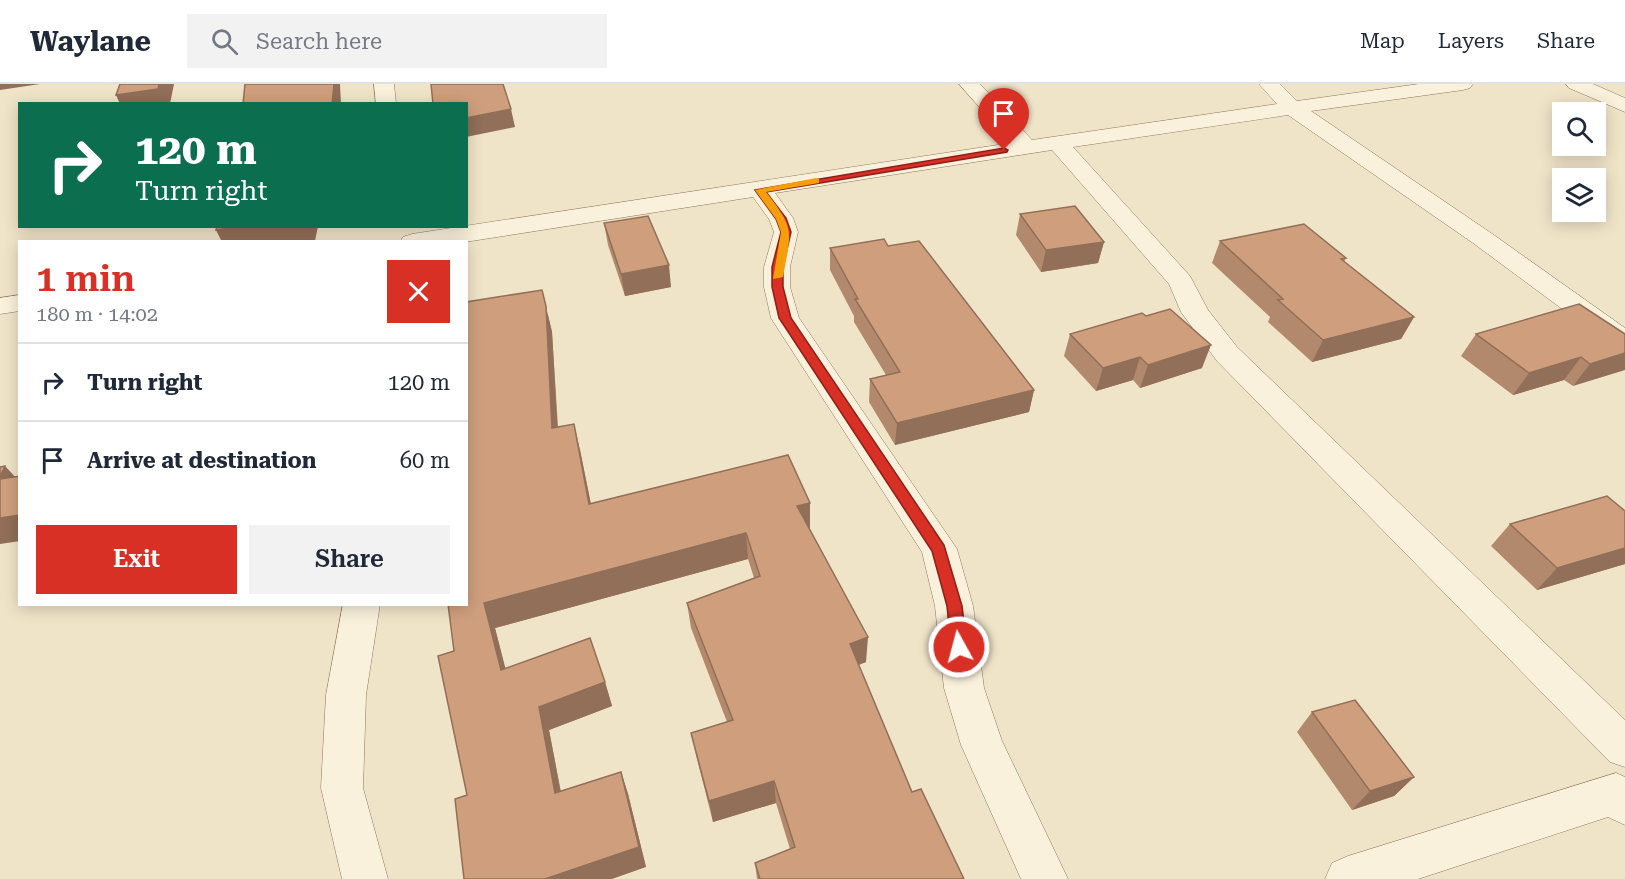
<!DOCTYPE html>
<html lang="en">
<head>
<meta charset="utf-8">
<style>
	body { margin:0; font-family:"Roboto Serif",serif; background:#f2f2f3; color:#1f2937; height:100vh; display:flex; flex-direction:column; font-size:22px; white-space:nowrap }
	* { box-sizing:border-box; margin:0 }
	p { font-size:20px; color:#747a83 }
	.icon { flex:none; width:33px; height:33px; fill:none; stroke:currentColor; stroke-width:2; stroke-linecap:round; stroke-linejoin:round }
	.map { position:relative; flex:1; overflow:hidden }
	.drawer { position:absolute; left:18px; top:156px; width:450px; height:366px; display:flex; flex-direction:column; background:#fff; border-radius:0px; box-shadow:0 3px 15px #0003 }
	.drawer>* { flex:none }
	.hud { position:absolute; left:18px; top:18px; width:450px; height:126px; border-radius:0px; box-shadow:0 3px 15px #0003; background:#0b6e4f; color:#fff; overflow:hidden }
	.fabs { position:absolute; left:1552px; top:18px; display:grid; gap:12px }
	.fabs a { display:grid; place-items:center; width:54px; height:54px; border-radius:0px; background:#fff; box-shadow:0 3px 15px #0003; font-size:30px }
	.pin { position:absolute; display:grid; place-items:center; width:51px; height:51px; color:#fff; margin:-62px -26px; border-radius:50% 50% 50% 0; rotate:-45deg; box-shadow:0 0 6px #0007 }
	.pin .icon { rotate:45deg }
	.me { position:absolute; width:66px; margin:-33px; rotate:353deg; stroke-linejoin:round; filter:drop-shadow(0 0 4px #0008) }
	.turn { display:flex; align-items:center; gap:21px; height:126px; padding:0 18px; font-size:27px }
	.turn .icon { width:78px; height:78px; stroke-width:2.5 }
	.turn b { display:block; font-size:42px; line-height:51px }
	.round { display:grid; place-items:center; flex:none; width:63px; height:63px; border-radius:0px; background:#f2f2f3 }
	.summary { display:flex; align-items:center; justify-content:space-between; height:102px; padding:0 18px }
	h1 { font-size:36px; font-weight:600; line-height:45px; color:#d93025 }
	.primary-button { display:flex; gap:12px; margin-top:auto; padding:12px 18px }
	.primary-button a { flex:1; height:69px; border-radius:0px; background:#d93025; color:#fff; font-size:24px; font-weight:600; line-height:69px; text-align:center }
	.primary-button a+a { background:#f2f2f3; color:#1f2937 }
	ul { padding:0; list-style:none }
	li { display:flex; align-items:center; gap:18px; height:78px; padding:0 18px; border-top:2px solid #e0e1e3 }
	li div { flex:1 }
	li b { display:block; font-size:22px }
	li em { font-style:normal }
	header { display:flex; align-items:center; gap:36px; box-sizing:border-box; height:84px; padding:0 30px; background:#fff; border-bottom:2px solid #e0e1e3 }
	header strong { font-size:28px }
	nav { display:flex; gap:33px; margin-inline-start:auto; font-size:21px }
	.search { width:420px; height:54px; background:#f2f2f3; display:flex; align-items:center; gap:15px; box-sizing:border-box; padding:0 21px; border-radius:0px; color:#747a83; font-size:22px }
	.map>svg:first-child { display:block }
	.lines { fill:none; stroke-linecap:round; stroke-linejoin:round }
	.minor-casing { stroke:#8d765c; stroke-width:1 }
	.minor { fill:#faf1dc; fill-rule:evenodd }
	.wall { fill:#b2896c }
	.shaded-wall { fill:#916f58 }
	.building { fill:#cf9f7d; stroke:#916f58; stroke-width:1.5 }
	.route { fill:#d93025; stroke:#8d1f18; stroke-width:1.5 }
	.slow { fill:#f59e0b }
</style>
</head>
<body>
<header>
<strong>Waylane</strong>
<div class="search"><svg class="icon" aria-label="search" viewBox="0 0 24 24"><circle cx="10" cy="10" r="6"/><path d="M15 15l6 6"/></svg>Search here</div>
<nav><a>Map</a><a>Layers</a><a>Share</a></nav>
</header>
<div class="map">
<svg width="1625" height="795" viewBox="0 0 1625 795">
	<rect width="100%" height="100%" fill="#f0e4c8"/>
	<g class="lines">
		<g class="minor-casing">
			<path id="minor" d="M374 0H394L396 20H376Z
				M959 0H980L1032 56 1277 20 1259 0H1280L1297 17 1419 0H1473L1470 4 1463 6 1311 27 1491 149 1625 244V267L1615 264 1473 159 1288 31 1073 63 1190 192 1208 226 1237 263 1625 636V683L1610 678 1217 277 1181 228 1169 200 1052 66 775 109 793 134 798 148 790 183V203L799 234 957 465 973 522 984 604 1002 657 1068 795H1021L961 661 944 604 935 522 922 468 771 234 764 203V183L774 148 769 135 753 113 465 158H400L403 153 412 150 1011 59Z
				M1566 0H1593L1625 14V28L1569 4Z
				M20 211V227L0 230V214Z
				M343 520H380L366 611 363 704 388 795H342L321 704 326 611Z
				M1616 689 1625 693V741L1608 733 1418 795H1325L1332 779 1348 772Z"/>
		</g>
		<use href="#minor" class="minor"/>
	</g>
	<path class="wall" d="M1020 130 1104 158 1098 179 1041 188 1016 151Z
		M604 139 671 203 625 212 608 161Z
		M1220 157 1346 174 1344 178 1414 233 1401 255 1312 278 1268 238 1270 233 1212 179Z
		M888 162 1034 306 1029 328 895 361 869 318 870 295 886 291 854 238V232L830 186V164Z
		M548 231 552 248 558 343 580 366 591 420 810 419V444L809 445 866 578 859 581 912 708 964 795H757L755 779 790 765 776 719 713 738 696 671 691 649 727 638 691 544 687 519 754 494 748 475 495 544 505 584 605 598 612 622 549 646 561 708 621 688 628 710 646 783 467 711 454 567Z
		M1070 250 1202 284 1140 304 1133 296 1096 307 1064 272Z
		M1476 250H1625L1573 302 1564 296 1513 311 1461 272Z
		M1625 427V480L1537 506 1491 462 1510 440Z
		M1312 628 1414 693 1394 712 1352 726 1297 648Z"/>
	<path class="shaded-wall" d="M0 0H40L0 6Z
		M159 0H174L170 20H120L116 11Z
		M334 0H340L341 20H332Z
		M511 25 515 43 466 53V34Z
		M242 142H318L315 157 308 158H222L216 146Z
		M1104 158 1098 179 1041 188 1046 166Z
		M669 181 671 203 625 212 621 190Z
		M542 206 552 248 559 370 552 344Z
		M1414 233 1401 255 1312 278 1323 256Z
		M1211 261 1202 284 1140 304 1148 281Z
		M1625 269V286L1573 302 1590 280Z
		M1140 273 1133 296 1096 307 1103 284Z
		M1581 273 1564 296 1513 311 1529 289Z
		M1034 306 1029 328 895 361 897 339Z
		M574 340 580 366 596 446 589 420Z
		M5 382 20 398 0 396V393Z
		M810 419V444L797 448V422Z
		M20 431V457L0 460V434Z
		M746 449 748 475 495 544 512 610 501 586 484 519Z
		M1625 464V480L1537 506 1557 484Z
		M868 553 866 578 849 584 850 560Z
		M605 598 612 622 549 646 565 731 555 709 539 623Z
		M621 688 628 710 646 783 612 795H545Z
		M1414 693 1394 712 1352 726 1370 707Z
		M774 697 776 719 713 738 709 717Z"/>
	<path class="building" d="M120 0H159L158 5 116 11Z
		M245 0H334L332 20H243Z
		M431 0H503L511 25 466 34V20H433Z
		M1075 122 1104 158 1046 166 1020 130Z
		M648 132 669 181 621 190 604 139Z
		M1304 140 1346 174 1341 175 1414 233 1323 256 1278 216 1283 215 1220 157Z
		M217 142H242L216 146Z
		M884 155 888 162 919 157 1034 306 897 339 870 295 900 288 855 215H858L830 164Z
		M542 206 546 222 552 344 574 340 589 420 788 371 810 419 797 422 868 553 850 560 912 708 921 705 964 795H760L755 779 795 763 774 697 709 717 691 649 733 636 687 519 760 492 746 449 484 519 501 586 590 554 605 598 539 623 555 709 621 688 639 763 545 795H464L455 715 467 711 438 572 454 567 448 520H466V218Z
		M1579 220 1625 250V269L1590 280 1581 273 1529 289 1476 250Z
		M1170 225 1211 261 1148 281 1140 273 1103 284 1070 250 1142 229 1146 232Z
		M5 382 0 393V383Z
		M20 392V431L0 434V395Z
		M1607 412 1625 427V464L1557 484 1510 440Z
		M1355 616 1414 693 1370 707 1312 628Z"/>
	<path class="route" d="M1004 64 1008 66 1007 68 766 108 786 134 791 148 783 183V203L791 234 944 461 962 522 967 563 965 568H954L951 563 947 522 932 467 779 234 772 203V183L781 148 776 135 755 106Z"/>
	<path class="slow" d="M816 94 819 95V99L766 108C796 146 791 147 783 193L773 195 781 148 776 135 755 106Z"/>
</svg>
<div class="fabs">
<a><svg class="icon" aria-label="search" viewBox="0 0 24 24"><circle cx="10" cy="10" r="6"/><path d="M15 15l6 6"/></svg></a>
<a><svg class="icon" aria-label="layers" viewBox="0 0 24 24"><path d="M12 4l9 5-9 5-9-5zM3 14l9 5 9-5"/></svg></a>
</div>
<div class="pin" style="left:1004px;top:66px;background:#d93025"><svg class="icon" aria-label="arrive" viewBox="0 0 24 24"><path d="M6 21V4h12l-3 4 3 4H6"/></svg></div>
<svg class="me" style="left:959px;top:563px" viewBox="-20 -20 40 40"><circle r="17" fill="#d93025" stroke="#fff" stroke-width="3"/><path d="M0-11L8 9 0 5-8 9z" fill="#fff"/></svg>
<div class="hud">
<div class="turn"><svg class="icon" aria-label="right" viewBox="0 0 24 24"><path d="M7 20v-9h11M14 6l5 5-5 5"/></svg><div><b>120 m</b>Turn right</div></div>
</div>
<section class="drawer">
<div class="summary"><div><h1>1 min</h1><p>180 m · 14:02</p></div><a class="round" style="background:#d93025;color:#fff"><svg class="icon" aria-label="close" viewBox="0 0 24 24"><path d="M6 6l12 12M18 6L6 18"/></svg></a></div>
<ul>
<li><svg class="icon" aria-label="right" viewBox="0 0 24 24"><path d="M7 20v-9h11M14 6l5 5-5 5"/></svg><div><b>Turn right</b></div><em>120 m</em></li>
<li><svg class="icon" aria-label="arrive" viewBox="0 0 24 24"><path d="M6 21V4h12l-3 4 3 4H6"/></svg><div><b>Arrive at destination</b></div><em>60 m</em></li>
</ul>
<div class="primary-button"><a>Exit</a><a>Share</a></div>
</section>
</div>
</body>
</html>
